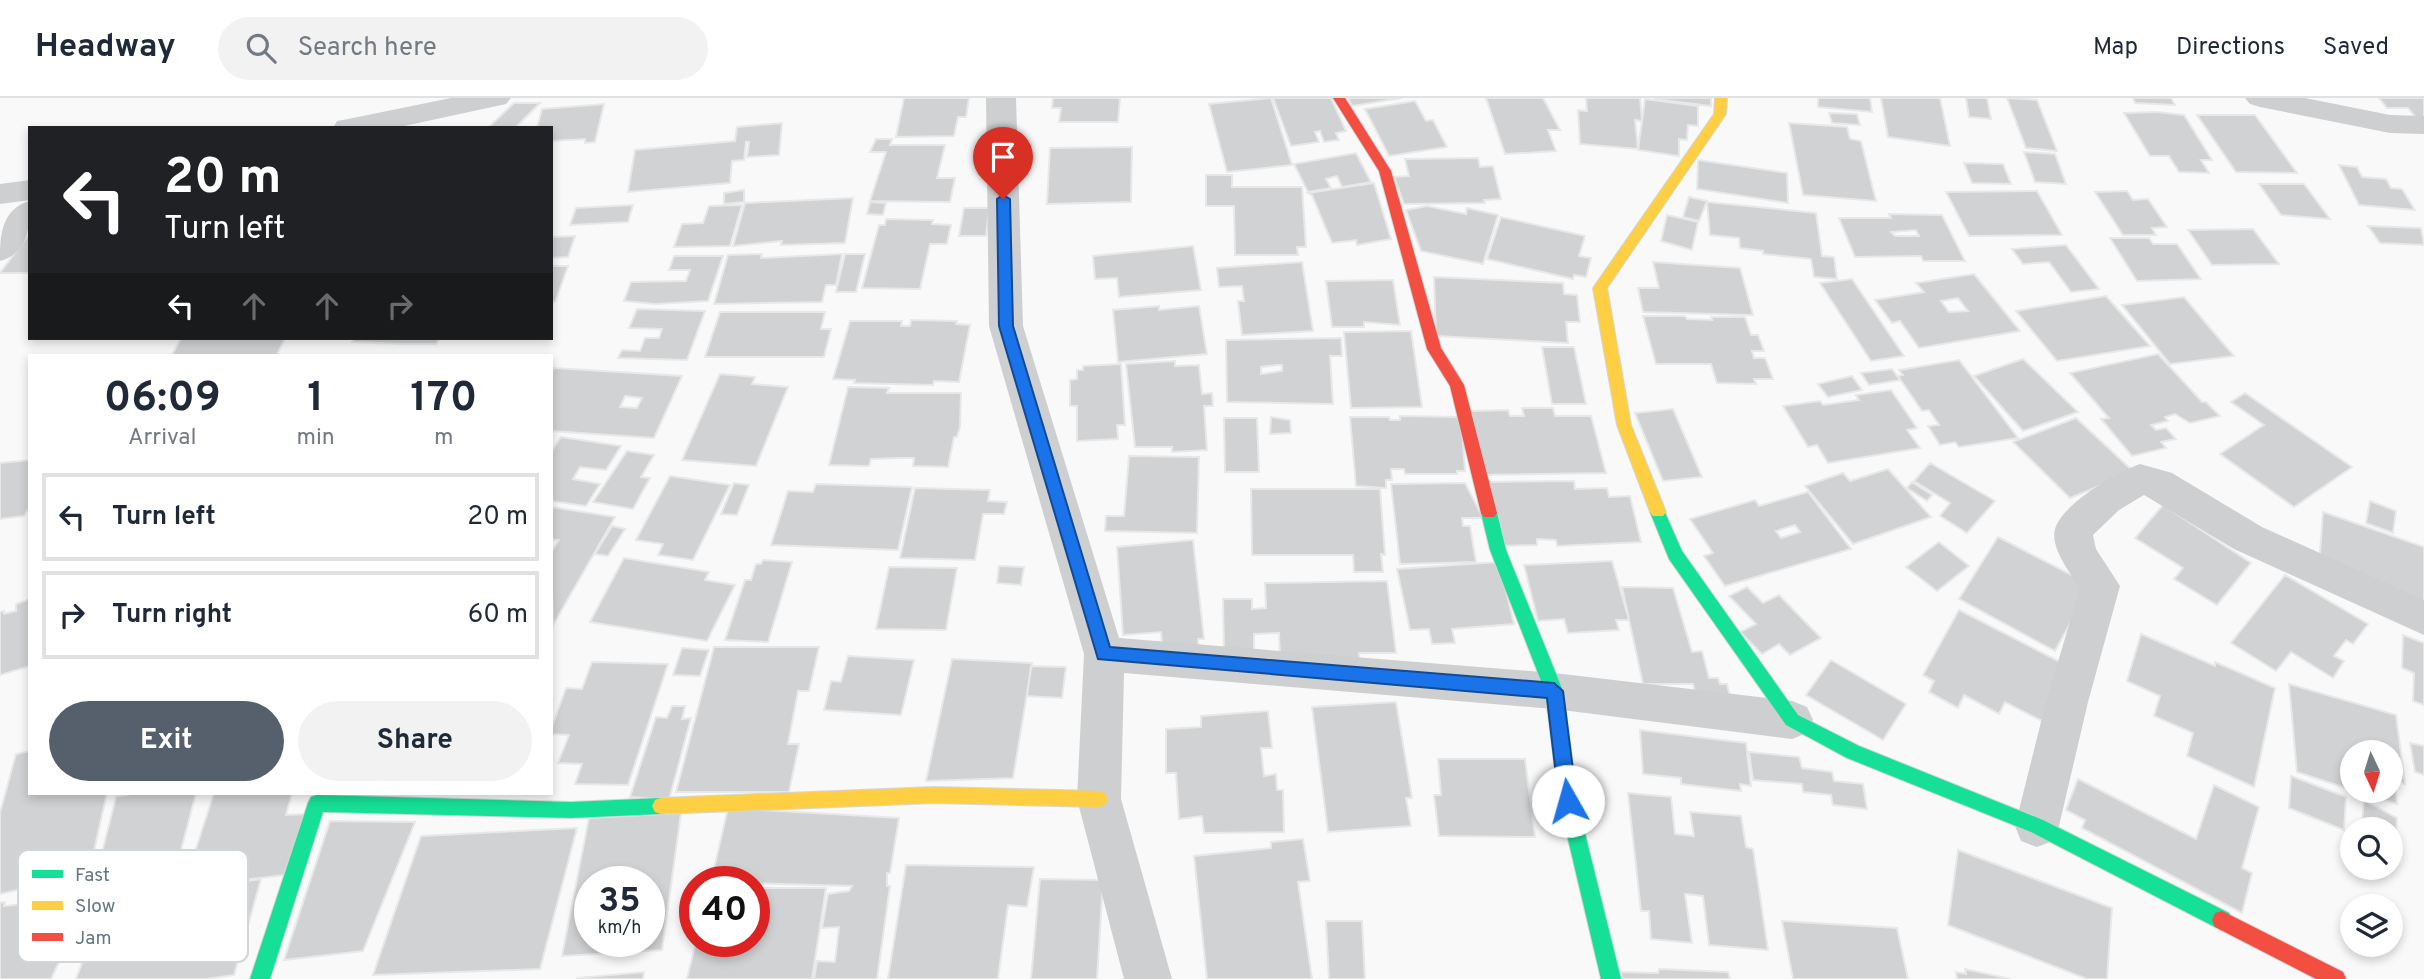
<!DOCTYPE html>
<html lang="en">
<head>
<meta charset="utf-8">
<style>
	body { margin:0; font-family:Overpass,sans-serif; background:#f2f2f3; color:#1f2937; height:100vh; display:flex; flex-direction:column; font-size:26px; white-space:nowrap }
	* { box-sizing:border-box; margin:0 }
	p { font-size:23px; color:#747a83 }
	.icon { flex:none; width:38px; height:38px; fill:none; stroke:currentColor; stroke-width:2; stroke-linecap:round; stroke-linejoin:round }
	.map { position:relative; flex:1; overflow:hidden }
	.drawer { position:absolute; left:28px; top:256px; width:525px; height:441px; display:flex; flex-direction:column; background:#fff; border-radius:0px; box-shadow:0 4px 10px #0003 }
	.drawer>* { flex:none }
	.hud { position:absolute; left:28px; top:28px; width:525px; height:214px; border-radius:0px; box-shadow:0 4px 10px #0003; background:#202124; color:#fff; overflow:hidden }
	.needle { width:46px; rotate:176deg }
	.tools { position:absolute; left:2340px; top:642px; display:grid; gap:14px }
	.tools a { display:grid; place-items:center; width:63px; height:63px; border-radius:50%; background:#fff; box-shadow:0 4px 10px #0003; font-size:35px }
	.speed { position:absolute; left:574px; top:768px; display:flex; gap:14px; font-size:35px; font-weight:700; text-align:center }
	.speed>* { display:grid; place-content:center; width:91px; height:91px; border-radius:50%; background:#fff; box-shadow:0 4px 10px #0003; line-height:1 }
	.speed small { font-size:18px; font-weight:400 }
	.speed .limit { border:10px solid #d22; background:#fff; color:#111 }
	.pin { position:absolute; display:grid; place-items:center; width:60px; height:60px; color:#fff; margin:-72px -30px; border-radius:50% 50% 50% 0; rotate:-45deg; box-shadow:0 0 7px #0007 }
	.pin .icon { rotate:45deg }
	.me { position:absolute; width:77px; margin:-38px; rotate:353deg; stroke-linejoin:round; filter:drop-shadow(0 0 5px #0008) }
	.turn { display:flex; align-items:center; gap:24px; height:147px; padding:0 21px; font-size:32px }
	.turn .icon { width:91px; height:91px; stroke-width:2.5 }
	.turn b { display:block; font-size:49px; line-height:60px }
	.lanes { display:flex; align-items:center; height:66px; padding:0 21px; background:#0003; justify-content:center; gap:35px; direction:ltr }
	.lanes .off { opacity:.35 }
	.eta { display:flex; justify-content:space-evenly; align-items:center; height:119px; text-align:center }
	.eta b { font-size:42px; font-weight:700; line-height:49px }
	.cta { display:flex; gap:14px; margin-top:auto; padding:14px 21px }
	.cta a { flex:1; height:80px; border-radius:42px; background:#56606c; color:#fff; font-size:28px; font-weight:700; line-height:80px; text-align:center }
	.cta a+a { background:#f2f2f3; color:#1f2937 }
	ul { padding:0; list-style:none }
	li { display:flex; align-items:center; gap:21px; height:88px; margin:0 14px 10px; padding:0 7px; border:4px solid #e0e1e3; border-radius:0px }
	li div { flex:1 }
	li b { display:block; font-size:26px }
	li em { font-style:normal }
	header { display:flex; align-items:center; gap:42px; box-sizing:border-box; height:98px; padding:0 35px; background:#fff; border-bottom:2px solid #e0e1e3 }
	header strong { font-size:33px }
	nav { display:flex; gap:38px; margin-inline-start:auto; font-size:24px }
	.search { width:490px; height:63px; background:#f2f2f3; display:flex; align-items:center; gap:18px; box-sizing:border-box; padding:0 24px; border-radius:38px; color:#747a83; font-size:26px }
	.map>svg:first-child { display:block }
	.building { fill:#d0d2d3; stroke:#e8e8e8; stroke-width:2; fill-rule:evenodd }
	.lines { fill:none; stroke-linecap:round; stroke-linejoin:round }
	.fast-casing { stroke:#d5d6d7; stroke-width:2 }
	.slow-casing { stroke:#d5d6d7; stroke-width:2 }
	.jam-casing { stroke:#d5d6d7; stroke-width:2 }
	.street { fill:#cecfd0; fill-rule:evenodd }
	.fast { fill:#16e098; fill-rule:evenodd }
	.slow { fill:#ffcf43; fill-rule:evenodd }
	.jam { fill:#f24e42; fill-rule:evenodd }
	.route { fill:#1a73e8; stroke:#114b97; stroke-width:2 }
	.key { fill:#fff; stroke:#d1d6da; stroke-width:2 }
	.key-label { font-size:19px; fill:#657683 }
</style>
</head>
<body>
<header>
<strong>Headway</strong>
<div class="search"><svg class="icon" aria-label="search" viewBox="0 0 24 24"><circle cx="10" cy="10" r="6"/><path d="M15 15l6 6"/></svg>Search here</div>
<nav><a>Map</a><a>Directions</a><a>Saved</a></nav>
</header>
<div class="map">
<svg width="2424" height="881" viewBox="0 0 2424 881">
	<rect width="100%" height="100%" fill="#f9f9f9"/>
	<path class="building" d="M904 0H969L966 19H958L954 38 896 39Z
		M1053 0H1120L1118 24H1059L1061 10H1052Z
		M1271 0 1292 67 1227 74 1209 6Z
		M1273 0H1331L1346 33 1336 35 1339 42 1324 44 1320 33 1315 34 1319 44 1291 48Z
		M1348 0H1402L1352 8Z
		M1486 0H1543L1560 32H1548L1556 53 1505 56Z
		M1586 0H1640L1642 23 1635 22 1638 51 1580 46 1578 12 1587 13Z
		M1654 0H1711V8L1662 2Z
		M1818 0H1870L1872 14 1818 9Z
		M1881 0H1940L1950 48 1888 39Z
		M1966 0H1987L1991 21 1969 19Z
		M2007 0 2037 2 2057 53 2026 50Z
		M2133 0H2171L2175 7 2135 5Z
		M2379 0H2424V23H2419L2408 10H2387Z
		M1645 1 1698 8V28L1688 27 1687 42 1679 41V58L1638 52Z
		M1415 3 1426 23 1433 22 1447 49 1389 58 1365 11Z
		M514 5H540L515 30H488Z
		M604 6 595 44 585 45V41L551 43V30H537L542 11Z
		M2157 14 2184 17 2212 62H2201L2209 75 2179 74 2169 58H2150L2124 15Z
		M1829 15 1857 16 1860 27 1832 25Z
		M2197 17H2255L2297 75 2236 74Z
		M782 25 779 57 747 59 749 44H746L744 62 732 63 730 85 628 94 635 52 735 43 737 29Z
		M1789 25 1847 29 1850 41 1861 43 1876 103 1803 97Z
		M876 41H892L890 47H945L937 80H955L950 104 870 103 886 54H870Z
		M1132 49 1131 104 1047 106 1050 50Z
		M2024 54 2055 56 2066 86 2035 84Z
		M1356 55 1371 84 1342 89 1337 78 1326 81 1331 90 1308 94 1294 66Z
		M1478 60 1480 69 1493 68 1501 101 1484 102 1485 105 1404 106 1394 79 1409 78 1405 61Z
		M1698 62 1787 75 1788 105 1697 91Z
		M1964 65 2003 66 2011 86 1972 85Z
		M2339 67 2357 69 2362 79 2386 81 2391 90 2402 91 2415 112 2359 107Z
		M1206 77H1232V89H1302L1306 149H1297L1298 157H1235L1234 108H1206Z
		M1374 85 1391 141 1357 147 1356 142 1332 145 1312 97 1308 95Z
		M2259 86H2304L2330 121 2281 117Z
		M744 92V104L724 106V95Z
		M2037 93 2062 137 1969 138 1946 94Z
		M2127 93 2133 102 2148 101 2167 129 2152 130 2156 137H2123L2095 94Z
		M1689 99 1707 103 1699 123 1683 119Z
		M853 100 845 145 781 147 782 143 733 148 745 105Z
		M870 104 886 105 883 117 867 116Z
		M1707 104 1816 115 1822 158 1834 159 1837 181 1814 179 1811 161 1763 156V153L1740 150 1739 140 1710 137Z
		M633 107 628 124 570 127 576 110Z
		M742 107 730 148 674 149 682 126 703 125 709 108Z
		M1427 108 1466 116 1467 110 1498 117 1483 166 1421 153 1406 112Z
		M964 110H989L986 138H959Z
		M1889 116 1942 117 1965 163H1923L1921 158 1855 159 1839 120H1891ZM1916 132 1919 138H1895L1891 134Z
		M1667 117 1698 124 1692 152 1661 143Z
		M1501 119 1585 138 1579 158 1591 160 1586 179 1574 177 1573 181 1487 161Z
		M886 121 933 122 932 126 951 127 947 146H930L920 191 862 190 879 127H885Z
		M2368 128 2421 130 2424 147 2380 145Z
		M2253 131 2279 166 2212 167 2188 132Z
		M30 135V175H0Z
		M575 138 568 159 551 160V139Z
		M2110 140H2149L2153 146H2177L2201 181 2137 183Z
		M2066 147 2099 191 2071 194 2049 164 2023 166 2012 151Z
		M1193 148 1201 192 1119 199 1117 180 1095 181 1093 158Z
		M762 156 761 160 842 156 836 187H826L822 204 714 206 728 157Z
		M845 156H865L856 194H836Z
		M674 158H723L708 203 655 206 624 203 631 184 686 183 690 172H669Z
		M1302 164 1313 233 1242 237 1238 203H1244L1242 188 1219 189 1217 170Z
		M1653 164 1740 170 1753 217 1643 214 1638 190H1659Z
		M551 168H568L555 204H551Z
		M1974 176 2020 233 1919 250 1900 223 1892 225 1875 202 1924 194 1916 185ZM1958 200 1968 213 1949 214 1941 203Z
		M1434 179 1563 185 1564 196 1577 197 1580 224H1566L1568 245 1436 238Z
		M1852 181 1904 258 1871 263 1820 185Z
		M1393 182 1400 227 1364 224V229H1332L1326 183Z
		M2106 198 2150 248 2057 263 2016 213Z
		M2184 199 2204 223 2234 258 2170 266 2122 207Z
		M1159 208V212L1199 208 1207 256 1118 264 1113 212Z
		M637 211 705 213 687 262 618 260 622 252 640 253 645 240H659L662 231 629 230Z
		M720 214H825L821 231H831L824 259H705Z
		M1643 218H1685L1687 221 1712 222 1711 219H1745L1751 237H1758L1764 253H1752L1754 260H1765L1773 281H1754L1756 286 1717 285 1711 266H1656Z
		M911 222 957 223 956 226 970 227 959 284 934 283 933 287 854 285 855 282 833 281 850 223H902L901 228H910Z
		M1411 233 1422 309 1351 310 1344 234Z
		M181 240H285L277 257H172Z
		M355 240H440L436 246H404L352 244Z
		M1341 240 1342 258H1330L1333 306 1227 304 1226 242ZM1277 267H1282V273L1261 276V269Z
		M1542 249H1574L1586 306H1552Z
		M2158 256 2202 304H2206L2220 318 2190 325 2175 316 2165 319 2168 323 2151 327 2156 332 2166 330 2176 341 2161 344 2166 350 2132 358 2101 321 2109 320 2070 275Z
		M2023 261 2078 314 2023 333 1974 278Z
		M1959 262 2018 340 1959 349 1955 344 1940 347 1928 328 1939 327 1929 312 1922 313 1898 278 1903 277 1899 272Z
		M1175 263V268L1199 267 1202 296 1212 295 1213 308H1204L1207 352 1172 354V349H1135L1126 266Z
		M1121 266 1125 327H1117L1118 341 1077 343V308H1070V282L1077 281V272H1083V268Z
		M554 270 682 278 654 340 551 333V273ZM625 298 642 300 637 310 620 309Z
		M1892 271 1900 282 1869 287 1861 275Z
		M720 276 755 279 752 286 788 289 756 368 682 362Z
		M1852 278 1862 292 1828 299 1818 286Z
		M848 289 889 290 887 295H961L960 329 957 339H954L948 369 913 368 914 360H900L871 361 869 368 829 367Z
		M1891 292 1917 330 1907 332 1920 350 1828 365 1817 347 1808 349 1783 308 1820 303 1823 307 1859 302 1856 297Z
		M2245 295 2352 369 2294 409 2220 356 2264 327 2231 304Z
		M1522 310H1553L1555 318H1591L1606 375 1481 377 1470 313 1508 312 1510 318H1524Z
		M1673 311 1702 379 1663 383 1635 315Z
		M1400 318 1461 319 1465 373H1457V376H1405L1404 371H1391L1392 382H1386V390L1356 388 1350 319H1389L1390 322H1400Z
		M1271 319 1290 322 1291 335 1270 336Z
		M1224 320H1257L1259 374H1225Z
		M2076 320 2134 374 2070 400 2013 344Z
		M561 339 621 348 606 372 580 369 573 381 600 386 586 408 551 403V354Z
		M627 353 654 357 641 379 650 380 633 411 593 404Z
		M1129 358 1199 359 1197 435 1105 433 1106 418H1124Z
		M30 362V408L24 418 0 421V365Z
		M1930 365 1995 403 1967 435 1940 418 1950 405 1914 383Z
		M1888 371 1931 419 1853 446 1805 388 1843 375 1850 383Z
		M670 378 730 387 693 462 658 457 663 446 636 442Z
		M1574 383 1575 391 1607 390 1609 399 1630 398 1641 444 1557 448 1556 442 1537 441V447L1500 448 1488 384Z
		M1912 384 1932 397 1927 403 1907 390Z
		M734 385 749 387 737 417 721 416Z
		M1465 385 1483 420H1462L1463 428H1470L1476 464 1400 466 1391 386Z
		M816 386 912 389 898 452 771 447 788 393 813 394Z
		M915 390 990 392 988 403 1007 404 1004 416H983L975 462 900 460Z
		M1251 391H1380L1385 457 1381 456 1383 474H1354L1353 457H1252Z
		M1808 394 1851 451 1725 488 1704 458 1713 455 1690 421 1755 402 1759 408ZM1795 427 1800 434 1781 440 1776 433Z
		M2370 403 2396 413 2393 435 2366 425Z
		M2163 407 2251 465 2217 507 2174 481 2183 470 2135 440Z
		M551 409 615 419 553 527 551 455 559 442 551 441Z
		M2323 414 2424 449V506L2319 468Z
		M612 428 625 431 608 458 595 456Z
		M1998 439 2091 487 2055 553 1959 501Z
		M1193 442 1204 541H1198L1199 553 1163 556 1161 534 1123 537 1117 449Z
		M1939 444 1969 468 1937 493 1906 469Z
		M624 460 709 474 705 482 735 487 707 543 590 524Z
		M763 462 792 464 768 544 725 542 745 482H751L756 466H761Z
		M1612 463 1629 522H1616L1619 532 1568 535 1564 521 1538 523 1524 467Z
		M1499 464 1514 526 1452 531 1455 545 1432 546 1429 531 1410 532 1397 471Z
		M999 468 1024 469 1021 487 997 485Z
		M889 469 957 470 946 532 876 531Z
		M2285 477 2368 526 2353 546 2346 542 2334 558 2344 563 2333 580 2291 554 2276 573 2231 545Z
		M1387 483 1396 555H1359L1360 564 1280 557 1279 535 1254 536V553L1224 554 1223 501H1252V511L1266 510 1265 485Z
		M1622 489 1673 490 1692 554 1702 553 1709 580H1718L1720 586H1727L1731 603 1697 604 1693 586H1643Z
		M1747 489 1763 505 1779 497 1821 540 1790 557 1779 546 1762 556 1740 534 1756 526 1729 498Z
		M30 501V568L0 577V514L4 513V516L16 513V506Z
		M1959 512 2068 568 2042 623 2005 604 1999 616 1964 597 1958 610 1929 594 1934 583 1923 577Z
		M2141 536 2215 568V564L2275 590 2254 689 2187 658 2193 635 2154 618 2160 598 2127 583Z
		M2403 537 2424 545V607L2413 603 2414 575 2402 570Z
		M714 549H819L809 593H798L788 646H799L789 694H676Z
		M682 550 709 552 700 578 673 577Z
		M848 558 914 562 901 617 824 612 831 583 841 584Z
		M952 561 1032 565 1013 680 926 683Z
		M1831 562 1906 606 1883 642 1806 597Z
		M592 564 668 566 628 687 575 686 582 666 558 665 569 637 551 636V632L566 590 582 591Z
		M1031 568 1066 569 1062 600 1027 598Z
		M2289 586 2396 617 2405 686 2395 683 2397 706 2355 693H2390V654H2352V692L2297 674Z
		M1396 604 1412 700H1406L1411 728 1328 734 1312 609Z
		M672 608H685L682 621 691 620 669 702 630 699 656 619 667 620Z
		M1268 613 1272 650H1261L1264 678 1276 676 1277 692H1283L1284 734 1204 735 1202 718 1179 721 1176 675H1166V631L1201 629V618Z
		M1640 632 1746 645 1751 688 1740 686 1741 693 1681 686V680L1643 676Z
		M2410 645 2424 648V677L2415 674Z
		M30 653V695H107L89 775 0 796V715L16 656Z
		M1749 654 1799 659 1802 670 1832 674 1834 683 1863 686 1867 711 1833 707 1831 697 1803 694 1802 686 1753 682Z
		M1438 661H1525L1535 739 1439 738 1434 697H1441Z
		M2291 678 2346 699 2344 732 2289 710Z
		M2078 681 2196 741 2214 687 2259 709 2242 770 2252 775 2242 815 2082 730 2085 722 2066 712Z
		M135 695H196L171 790 90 802 116 699Z
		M214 695H292L286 717 306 716 284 777 243 782 246 775 193 781 200 759 193 760Z
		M1628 695 1671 699 1675 736 1694 738 1690 714 1741 718 1746 749 1753 751 1768 852 1709 847 1703 798 1685 796 1692 845 1651 841 1649 813H1641Z
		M2364 702 2397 720 2396 736 2390 732 2362 723Z
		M728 710 899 720 890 775H887V788H890L877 881H814L817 863 835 864 839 829 822 830 828 796 849 793 852 788 711 784Z
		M681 715 662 852 562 858 589 720ZM590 784H649V844H590Z
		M330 723 415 724 363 853 284 862Z
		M577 730 540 871 373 877 421 738Z
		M1303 741 1310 783 1298 784 1312 881H1207L1194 758 1271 750V744Z
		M1958 752 2112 810 2107 881H2087L1948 827Z
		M906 767 1034 769 1027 809 1008 807 998 881H888Z
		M261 781 234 877 206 881H76L105 804Z
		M1040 781 1103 782 1097 881H1031Z
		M754 790H826L812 881H687L696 844H754Z
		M5 804 4 808 27 806 23 810 50 809 39 828H76L51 881H0V805Z
		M1326 823H1362L1365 881H1329Z
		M1782 823 1897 830 1908 881H1793Z
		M1659 871 1728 874 1730 881H1622L1621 874 1658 875Z
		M1965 871 2010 881H1957L1956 874 1966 876Z
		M644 874 643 881H577L578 880Z"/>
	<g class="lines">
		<g class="fast-casing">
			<path id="fast" d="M1658 408 1663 410 1682 453 1798 617 1859 648 2043 722 2229 815 2232 822 2229 829 2222 831 2215 829 2031 734 1847 660 1786 627 1669 461 1650 414 1653 410Z
				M1489 409 1494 411 1497 415 1506 452 1563 593 1577 703 1621 881H1601L1559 703 1545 593 1490 452 1481 415 1484 411Z
				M317 697 571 704 661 700 667 702 670 708 667 714 661 716 571 720 323 714 270 881H250L308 705 311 699Z"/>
		</g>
		<g class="slow-casing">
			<path id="slow" d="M1715 0H1727L1726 16 1607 190 1631 327 1666 414 1663 418H1653L1650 414 1617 327 1593 190 1714 16Z
				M934 689 1099 693 1105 695 1108 701 1105 707 1099 709 934 705 661 716 655 714 652 708 655 702 661 700Z"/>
		</g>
		<g class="jam-casing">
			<path id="jam" d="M1333 0H1345L1391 73 1441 250 1464 287 1497 415 1494 419H1484L1481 415 1450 288 1427 251 1379 73Z
				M2222 813 2343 874 2346 881H2316L2215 829 2212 822 2215 815Z"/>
		</g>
		<path class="street" d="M451 0H511L506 6 395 30H333L337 23 348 21Z
			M986 0H1016L1023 228 1119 540 1554 575 1792 603 1807 609 1813 622 1807 635 1792 641 1554 611 1124 575 1121 701 1172 881H1124L1077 701 1084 556 989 228Z
			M2245 0H2305L2390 17 2424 18V36L2390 35 2260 9 2250 6Z
			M30 82V102L0 106V86Z
			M30 103C30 128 29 155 0 163 0 138 1 111 30 103Z
			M2140 366 2172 375 2262 429 2424 502V537L2234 451 2144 397 2119 412 2093 437 2096 451 2120 488 2088 604 2059 728 2053 743 2037 749 2021 743 2015 728 2046 604 2080 490C2070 475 2050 450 2055 431 2062 406 2117 374 2140 366Z"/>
		<use href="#fast" class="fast"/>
		<use href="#slow" class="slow"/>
		<use href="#jam" class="jam"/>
	</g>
	<path class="route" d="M1003 97 1010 101 1013 228 1110 549 1554 585 1563 593 1577 703 1574 709 1568 711 1562 709 1559 703 1547 600 1098 561 999 228 997 101Z"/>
	<rect x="18" y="752" width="230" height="112" rx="10" class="key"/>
	<rect x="32" y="772" width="31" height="8" fill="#16e098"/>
	<rect x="32" y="803" width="31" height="9" fill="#ffcf43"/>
	<rect x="32" y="835" width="31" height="8" fill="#f24e42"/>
	<g class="key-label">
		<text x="75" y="783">Fast</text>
		<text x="75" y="814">Slow</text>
		<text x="75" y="846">Jam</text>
	</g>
</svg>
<div class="tools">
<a><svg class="needle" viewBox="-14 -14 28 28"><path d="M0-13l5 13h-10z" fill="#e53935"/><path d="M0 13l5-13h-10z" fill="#747a83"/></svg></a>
<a><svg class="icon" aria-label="search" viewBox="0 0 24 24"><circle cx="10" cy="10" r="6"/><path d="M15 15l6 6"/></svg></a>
<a><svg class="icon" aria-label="layers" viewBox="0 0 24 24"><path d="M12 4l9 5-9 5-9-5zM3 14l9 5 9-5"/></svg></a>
</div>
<div class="speed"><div>35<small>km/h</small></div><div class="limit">40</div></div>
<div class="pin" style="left:1003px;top:101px;background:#d93025"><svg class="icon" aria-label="arrive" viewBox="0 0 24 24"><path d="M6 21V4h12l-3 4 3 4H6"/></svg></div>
<svg class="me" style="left:1568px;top:703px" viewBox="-20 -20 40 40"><circle r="19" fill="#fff"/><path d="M0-13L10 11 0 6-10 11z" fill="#1a73e8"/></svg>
<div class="hud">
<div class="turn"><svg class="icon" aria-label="left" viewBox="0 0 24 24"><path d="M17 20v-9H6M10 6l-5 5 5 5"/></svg><div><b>20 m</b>Turn left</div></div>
<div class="lanes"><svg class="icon" aria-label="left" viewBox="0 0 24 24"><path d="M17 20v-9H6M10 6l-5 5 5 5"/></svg><svg class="icon off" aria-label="ahead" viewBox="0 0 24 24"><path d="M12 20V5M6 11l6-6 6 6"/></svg><svg class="icon off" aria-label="ahead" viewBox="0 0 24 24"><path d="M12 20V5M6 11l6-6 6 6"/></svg><svg class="icon off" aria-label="right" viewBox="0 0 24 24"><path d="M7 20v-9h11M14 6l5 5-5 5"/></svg></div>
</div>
<section class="drawer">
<div class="eta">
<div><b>06:09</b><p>Arrival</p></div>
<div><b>1</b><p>min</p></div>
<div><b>170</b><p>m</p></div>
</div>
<ul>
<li><svg class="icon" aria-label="left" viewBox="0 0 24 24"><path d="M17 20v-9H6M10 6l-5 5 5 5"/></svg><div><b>Turn left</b></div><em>20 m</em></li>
<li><svg class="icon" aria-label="right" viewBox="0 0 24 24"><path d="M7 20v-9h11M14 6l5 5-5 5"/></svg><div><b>Turn right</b></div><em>60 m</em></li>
</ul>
<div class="cta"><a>Exit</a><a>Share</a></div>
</section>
</div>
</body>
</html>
